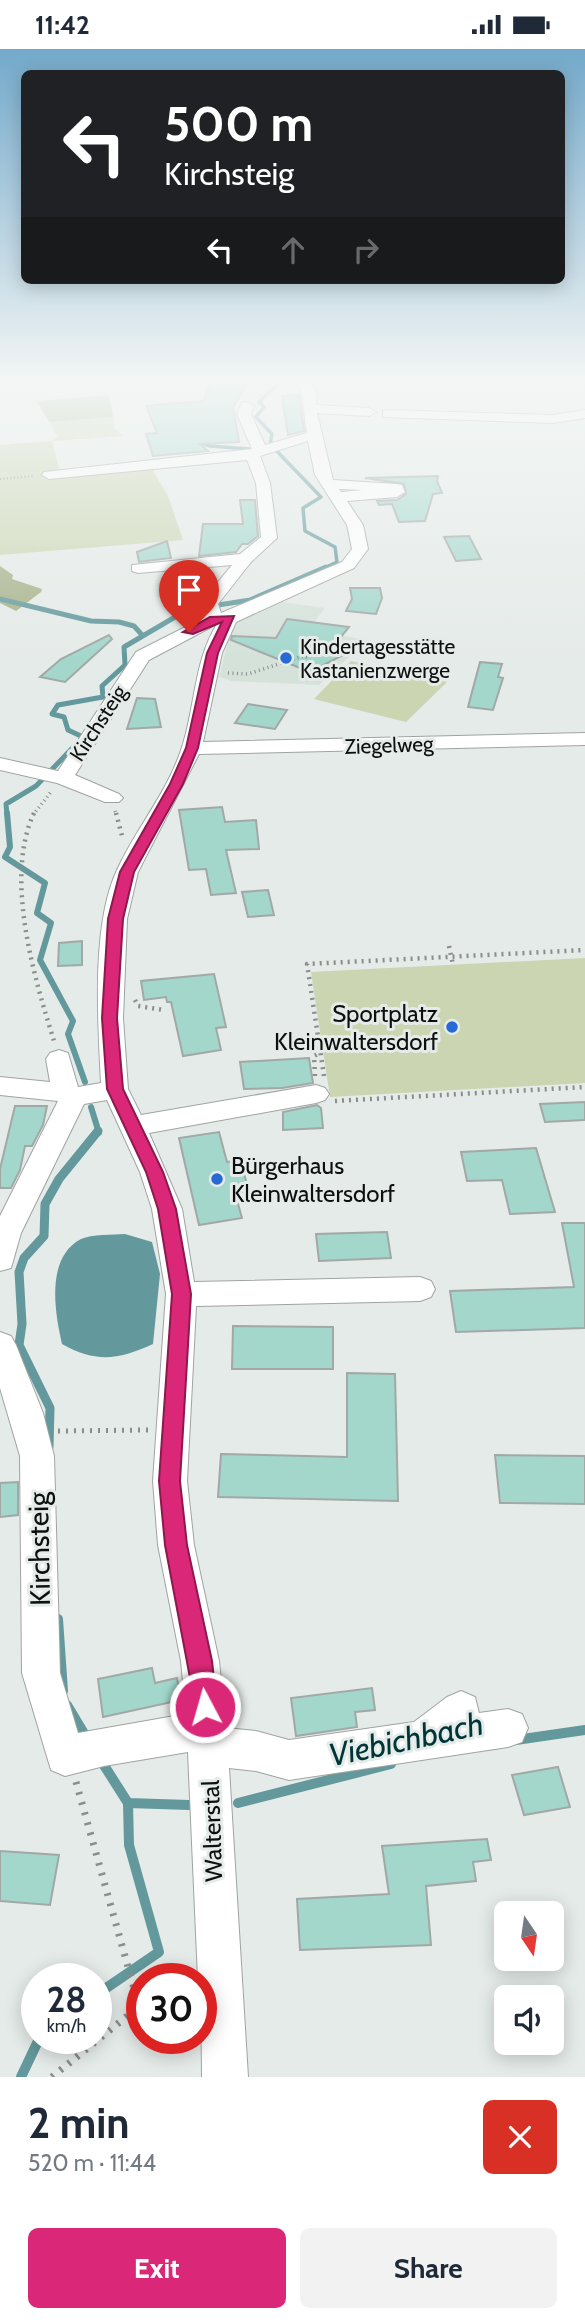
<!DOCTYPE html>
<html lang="en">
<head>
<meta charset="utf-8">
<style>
	body { margin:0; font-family:Cabin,sans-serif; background:#f2f2f3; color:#1f2937; height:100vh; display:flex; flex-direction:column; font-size:26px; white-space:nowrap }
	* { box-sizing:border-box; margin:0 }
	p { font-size:23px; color:#747a83 }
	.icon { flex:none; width:38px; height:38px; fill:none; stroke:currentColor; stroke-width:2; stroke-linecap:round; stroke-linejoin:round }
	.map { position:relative; height:2028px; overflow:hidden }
	.sheet { display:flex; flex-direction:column; background:#fff; flex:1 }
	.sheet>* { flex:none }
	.hud { position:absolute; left:21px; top:21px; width:544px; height:214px; border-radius:10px; box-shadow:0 4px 18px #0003; background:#202124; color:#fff; overflow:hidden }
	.needle { width:46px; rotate:167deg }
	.tools { position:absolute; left:494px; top:1852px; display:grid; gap:14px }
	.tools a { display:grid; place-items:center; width:70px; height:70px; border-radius:10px; background:#fff; box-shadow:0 4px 18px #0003; font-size:35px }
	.speed { position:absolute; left:21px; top:1914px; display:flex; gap:14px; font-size:35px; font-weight:700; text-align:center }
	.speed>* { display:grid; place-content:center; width:91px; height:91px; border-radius:50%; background:#fff; box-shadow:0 4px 18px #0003; line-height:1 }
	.speed small { font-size:18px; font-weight:400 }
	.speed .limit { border:10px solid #d22; background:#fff; color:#111 }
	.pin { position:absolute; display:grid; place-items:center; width:60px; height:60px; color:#fff; margin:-72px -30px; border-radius:50% 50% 50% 0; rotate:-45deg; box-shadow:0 0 7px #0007 }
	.pin .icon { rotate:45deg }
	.me { position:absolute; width:77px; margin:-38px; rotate:354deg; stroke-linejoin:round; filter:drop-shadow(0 0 5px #0008) }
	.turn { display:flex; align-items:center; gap:24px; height:147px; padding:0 28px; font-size:32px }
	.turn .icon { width:91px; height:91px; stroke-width:2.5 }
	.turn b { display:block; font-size:49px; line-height:60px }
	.lanes { display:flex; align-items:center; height:66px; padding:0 28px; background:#0003; justify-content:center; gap:35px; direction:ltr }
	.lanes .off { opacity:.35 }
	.round { display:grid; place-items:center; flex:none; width:74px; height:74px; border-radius:10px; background:#f2f2f3 }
	.summary { display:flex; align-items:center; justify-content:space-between; height:119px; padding:0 28px }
	h1 { font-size:42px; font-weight:700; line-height:52px }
	.button { display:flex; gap:14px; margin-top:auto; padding:14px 28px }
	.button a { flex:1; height:80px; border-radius:10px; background:#db2777; color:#fff; font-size:28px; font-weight:700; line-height:80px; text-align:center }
	.button a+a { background:#f2f2f3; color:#1f2937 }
	.status { display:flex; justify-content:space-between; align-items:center; height:49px; padding:0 35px; background:#fff; direction:ltr }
	.status svg { height:19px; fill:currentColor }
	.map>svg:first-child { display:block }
	.built { fill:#d5e2da }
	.green { fill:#cbd5b1 }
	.forest { fill:#a5b087 }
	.water { fill:#63999c }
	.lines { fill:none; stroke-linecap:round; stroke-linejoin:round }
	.stream-far4 { stroke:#63999c; stroke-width:3.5 }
	.stream-far3 { stroke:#63999c; stroke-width:5 }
	.stream-far2 { stroke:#63999c; stroke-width:6 }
	.stream-far1 { stroke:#63999c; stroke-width:9 }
	.stream { stroke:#63999c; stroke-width:10 }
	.building { fill:#a3d7cc; stroke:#a1a8a6; stroke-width:2 }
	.minor-casing { stroke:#9fa4a1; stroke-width:2 }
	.path-far4 { stroke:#898d8b; stroke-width:2.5; stroke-dasharray:1 2.5; stroke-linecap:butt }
	.path-far3 { stroke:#898d8b; stroke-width:3.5; stroke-dasharray:1 3.5; stroke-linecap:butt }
	.path-far2 { stroke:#898d8b; stroke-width:4.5; stroke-dasharray:2 5; stroke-linecap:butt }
	.path-far1 { stroke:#898d8b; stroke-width:5; stroke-dasharray:2 6; stroke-linecap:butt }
	.path { stroke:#898d8b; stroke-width:7; stroke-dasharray:2.5 8; stroke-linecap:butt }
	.minor { fill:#fff; fill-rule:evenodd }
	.route { fill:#db2777; stroke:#8e194d; stroke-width:2 }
	.poi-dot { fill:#276ad6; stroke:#e5ebe8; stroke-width:2.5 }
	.labels { text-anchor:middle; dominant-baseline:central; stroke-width:6; stroke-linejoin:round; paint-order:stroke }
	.far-poi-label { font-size:21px; fill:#0e100f; stroke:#e5ebe8; text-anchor:start }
	.far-street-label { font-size:21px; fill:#0e100f; stroke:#e5ebe8 }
	.poi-label { font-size:24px; fill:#0e100f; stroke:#e5ebe8; text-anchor:end }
	.street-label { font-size:24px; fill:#0e100f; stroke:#e5ebe8 }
	.near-street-label { font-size:28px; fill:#0e100f; stroke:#e5ebe8 }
	.near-water-label { font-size:32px; font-style:italic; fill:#003538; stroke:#e5ebe8 }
</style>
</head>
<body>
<div class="status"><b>11:42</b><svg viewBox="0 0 49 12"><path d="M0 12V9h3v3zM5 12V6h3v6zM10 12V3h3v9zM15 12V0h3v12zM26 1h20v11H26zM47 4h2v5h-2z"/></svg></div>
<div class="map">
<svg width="585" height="2028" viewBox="0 0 585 2028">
	<rect width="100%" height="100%" fill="#e5ebe8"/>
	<path class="built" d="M273 552 325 559 308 581 367 591 319 636 232 632 219 628 234 570Z"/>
	<path class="green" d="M113 368 114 379 123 387 52 392 60 424 152 420 168 447 183 491 0 506V396L52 392 58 388 49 373Z
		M351 612 447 633 406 673 314 650Z
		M585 909V1034L330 1048 311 923Z"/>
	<path class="forest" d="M109 346 113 368 49 373 37 352Z
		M0 517 13 526 12 530 42 540 41 543 16 562 0 554Z"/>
	<path class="water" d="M125 1185 152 1193 160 1225 153 1295C118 1311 96 1314 62 1295 55 1264 45 1209 81 1190 92 1185 112 1186 125 1185Z"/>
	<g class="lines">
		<path class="stream-far4" d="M284 329 259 353 264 358 256 368 272 385 270 395 321 448 303 459 305 482 335 498 337 513 322 520
			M197 392 210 397 249 400"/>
		<path class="stream-far3" d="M0 550 91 572 119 573 134 577 143 587
			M7 766 6 755 36 737 83 688 68 681 64 668 52 665 58 656 103 648 102 637 125 616 124 598 187 561 250 551 326 518"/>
		<path class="stream-far2" d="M7 764 10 798 5 808 45 834 37 864 51 874 40 911 73 972 68 985 85 1033
			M91 1058 99 1084"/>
		<path class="stream-far1" d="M49 1398 50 1359 19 1296 22 1275 19 1223 24 1209 44 1187 45 1155 59 1130 98 1082"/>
		<path class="stream" d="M58 1570 63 1642
			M67 1656 88 1691
			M516 1691 585 1681
			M128 1754 189 1756
			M238 1754 391 1715
			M96 1946 159 1903 129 1796 128 1754 100 1710
			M21 2028 39 1990"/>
	</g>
	<path class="building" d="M211 330 249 331 233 358 239 393 200 395 208 402 153 407 146 385 157 384 146 357 204 352Z
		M299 346 304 382 288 386 282 347Z
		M438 427 437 432 442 444 433 445 425 472 399 473 392 455 379 456 377 452 397 451 406 445 404 435 365 429Z
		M240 451H255L258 487 248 495H242L236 503 199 507 203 475H243Z
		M469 487 481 510 456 512 444 488Z
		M167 492 171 509 139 513 137 503Z
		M350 539H380L382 549 376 565 346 562 352 550Z
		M287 570 349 578 332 599 345 605 306 625 305 621 231 591 232 587 276 589Z
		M109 586 112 590 65 633 40 628 61 610Z
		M480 613 502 615 498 628 503 629 493 661 468 658Z
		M137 649 155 650 161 678 127 680Z
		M248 655 287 661 275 680 235 674Z
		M222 758 225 773 256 771 259 800 226 801 236 844 211 846 206 820 189 821 179 761Z
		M268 841 274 866 248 868 242 843Z
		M82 892V916L58 917 59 894Z
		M214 925 226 978 216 979 221 1001 183 1007 171 953H167L166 948 144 951 141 932Z
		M309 1009 313 1034 282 1039 244 1040 240 1013Z
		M585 1053V1071L545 1073 540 1055Z
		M317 1056 321 1059 323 1079 283 1081V1063Z
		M15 1057H47L43 1076 32 1097H25L20 1121 11 1139H0V1120Z
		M219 1083 227 1113 240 1111 249 1142 235 1144 242 1169 199 1176 179 1089Z
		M536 1099 555 1163 510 1165 502 1131 467 1132 461 1103Z
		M562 1174H585V1279L456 1283 450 1242 574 1238Z
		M387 1183 391 1209 319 1212 316 1185Z
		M233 1277 333 1278V1320H232Z
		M347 1324 395 1325 398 1452 218 1448 221 1405 347 1408Z
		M495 1406 585 1407V1455L500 1454Z
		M18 1433V1466L0 1468V1434Z
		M152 1619 155 1634 177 1629 181 1651 103 1668 98 1630Z
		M372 1639 375 1661 355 1663 357 1678 296 1687 291 1649Z
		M558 1718 570 1758 524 1766 512 1726Z
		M487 1790 491 1811 473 1813 476 1832 426 1837 431 1896 300 1901 297 1850 389 1845 382 1797Z
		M0 1802 59 1806 50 1856 0 1852Z"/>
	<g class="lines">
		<g class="minor-casing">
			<path id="minor" d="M295 329H307L317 343 316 356 369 359 376 363 369 367 317 364 333 431 397 435 402 436 405 443 397 448 347 452 363 476 368 500 354 519 236 573 222 604 203 693 585 684V696L199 705 138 823 127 870 123 969 128 1040 141 1066 316 1036 325 1039 329 1045 325 1051 316 1054 149 1084 182 1160 194 1233 420 1228 431 1232 435 1240 431 1248 420 1252 196 1257 187 1432 194 1496 219 1612 226 1679 256 1682 289 1691 414 1673 447 1648 461 1642 475 1648 479 1664 508 1660 522 1665 528 1679 522 1693 508 1698 289 1731 256 1722 229 1719 248 2028H202L201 1930H198L188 1703 104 1717 65 1727 51 1721 22 1624 20 1407 0 1339V1283L11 1287 16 1296 43 1364 54 1407 60 1624 78 1684 186 1665 181 1612 158 1496 153 1432 166 1245 152 1160 140 1123 107 1051 84 1055 21 1184 11 1219 0 1222V1167L58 1052 0 1046V1028L50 1033 46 1010 50 1004 59 1001 68 1004 78 1038 101 1034C98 974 91 876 117 821 136 779 168 743 182 698 195 659 194 611 217 575L149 611 75 726 119 745 123 749 119 753H105L57 734 0 721V709L58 722 136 603 205 568 200 555 232 516 138 524 132 522V516L240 505 261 488 256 434 247 411 49 430 42 426 44 423 252 400 237 365 242 354 247 353 254 357 251 365 265 396 307 384C303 364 305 346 295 329ZM308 392 315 426 347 476 352 500 342 513 221 564 218 555 251 513 277 489 270 434 260 407ZM339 440 362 441 341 443Z
				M388 361 553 366 585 361V369L553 374 383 368V362Z"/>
		</g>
		<path class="path-far4" d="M258 349 274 337
			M0 430 34 427"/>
		<path class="path-far3" d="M228 624 248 625 303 607 309 609
			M115 762 116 766
			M33 766 51 743"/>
		<path class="path-far2" d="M34 764C4 828 34 928 54 992
			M116 764 122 787
			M449 897 453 916
			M135 951 138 957 164 961
			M315 1027 314 1007 320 1004
			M324 1027 307 915 585 901
			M335 1052 585 1038"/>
		<path class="path-far1" d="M58 1382 148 1381"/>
		<path class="path" d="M76 1733 139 1957
			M176 1930 188 1921
			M52 2028 142 1955"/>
		<use href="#minor" class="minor"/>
	</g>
	<linearGradient id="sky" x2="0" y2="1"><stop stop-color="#73a9ca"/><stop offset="0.54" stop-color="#f3f6f5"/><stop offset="1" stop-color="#f3f6f5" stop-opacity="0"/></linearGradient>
	<rect width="585" height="612" fill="url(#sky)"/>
	<path class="route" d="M234 567 218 604 198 699 183 735 134 823 123 870 117 969 123 1040 163 1123 176 1160 191 1245 180 1432 187 1496 212 1612 217 1658 213 1666 205 1669 197 1666 165 1496 159 1432 172 1245 158 1160 146 1123 107 1040 102 969 108 870 120 823 170 735 186 699 207 604 222 573 193 585 183 583 210 568Z"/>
	<g class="poi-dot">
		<circle cx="286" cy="609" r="7"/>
		<circle cx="452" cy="978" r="7"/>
		<circle cx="217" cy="1130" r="7"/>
	</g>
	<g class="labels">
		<g class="far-poi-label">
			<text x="300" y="597">Kindertagesstätte<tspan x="300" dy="24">Kastanienzwerge</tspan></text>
		</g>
		<g class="far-street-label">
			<text transform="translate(98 674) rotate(-57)">Kirchsteig</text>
			<text transform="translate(389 696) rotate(-2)">Ziegelweg</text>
		</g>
		<g class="poi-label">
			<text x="438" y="964">Sportplatz<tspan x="438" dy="28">Kleinwaltersdorf</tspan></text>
			<text x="231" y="1116" text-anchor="start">Bürgerhaus<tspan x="231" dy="28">Kleinwaltersdorf</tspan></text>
		</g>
		<g class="street-label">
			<text transform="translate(212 1782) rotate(-92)">Walterstal</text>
		</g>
		<g class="near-street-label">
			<text transform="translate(39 1500) rotate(-91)">Kirchsteig</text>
		</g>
		<g class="near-water-label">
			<text transform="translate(406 1690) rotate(-12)">Viebichbach</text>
		</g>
	</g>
</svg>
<div class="tools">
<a><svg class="needle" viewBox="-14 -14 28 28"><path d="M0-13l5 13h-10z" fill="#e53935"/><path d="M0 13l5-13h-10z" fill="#747a83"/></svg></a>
<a><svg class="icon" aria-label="sound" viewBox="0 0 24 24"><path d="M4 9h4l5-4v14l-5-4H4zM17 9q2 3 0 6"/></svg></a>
</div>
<div class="speed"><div>28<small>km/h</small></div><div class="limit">30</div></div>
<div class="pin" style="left:189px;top:583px;background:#d93025"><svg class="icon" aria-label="arrive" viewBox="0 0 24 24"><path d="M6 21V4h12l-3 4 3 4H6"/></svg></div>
<svg class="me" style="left:205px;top:1658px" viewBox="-20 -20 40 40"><circle r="17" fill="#db2777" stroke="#fff" stroke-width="3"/><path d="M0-11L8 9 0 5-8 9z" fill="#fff"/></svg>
<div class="hud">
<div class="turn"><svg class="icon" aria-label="left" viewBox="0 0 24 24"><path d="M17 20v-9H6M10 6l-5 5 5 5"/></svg><div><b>500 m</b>Kirchsteig</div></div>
<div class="lanes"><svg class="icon" aria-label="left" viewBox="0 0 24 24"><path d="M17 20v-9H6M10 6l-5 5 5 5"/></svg><svg class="icon off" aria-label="ahead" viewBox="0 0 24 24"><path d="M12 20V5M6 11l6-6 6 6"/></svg><svg class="icon off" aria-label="right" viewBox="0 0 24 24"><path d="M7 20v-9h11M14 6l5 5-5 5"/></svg></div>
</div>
</div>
<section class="sheet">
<div class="summary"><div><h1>2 min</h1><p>520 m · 11:44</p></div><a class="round" style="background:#d93025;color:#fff"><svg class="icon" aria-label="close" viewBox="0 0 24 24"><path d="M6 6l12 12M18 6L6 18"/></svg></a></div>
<div class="button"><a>Exit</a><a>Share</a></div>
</section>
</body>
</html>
